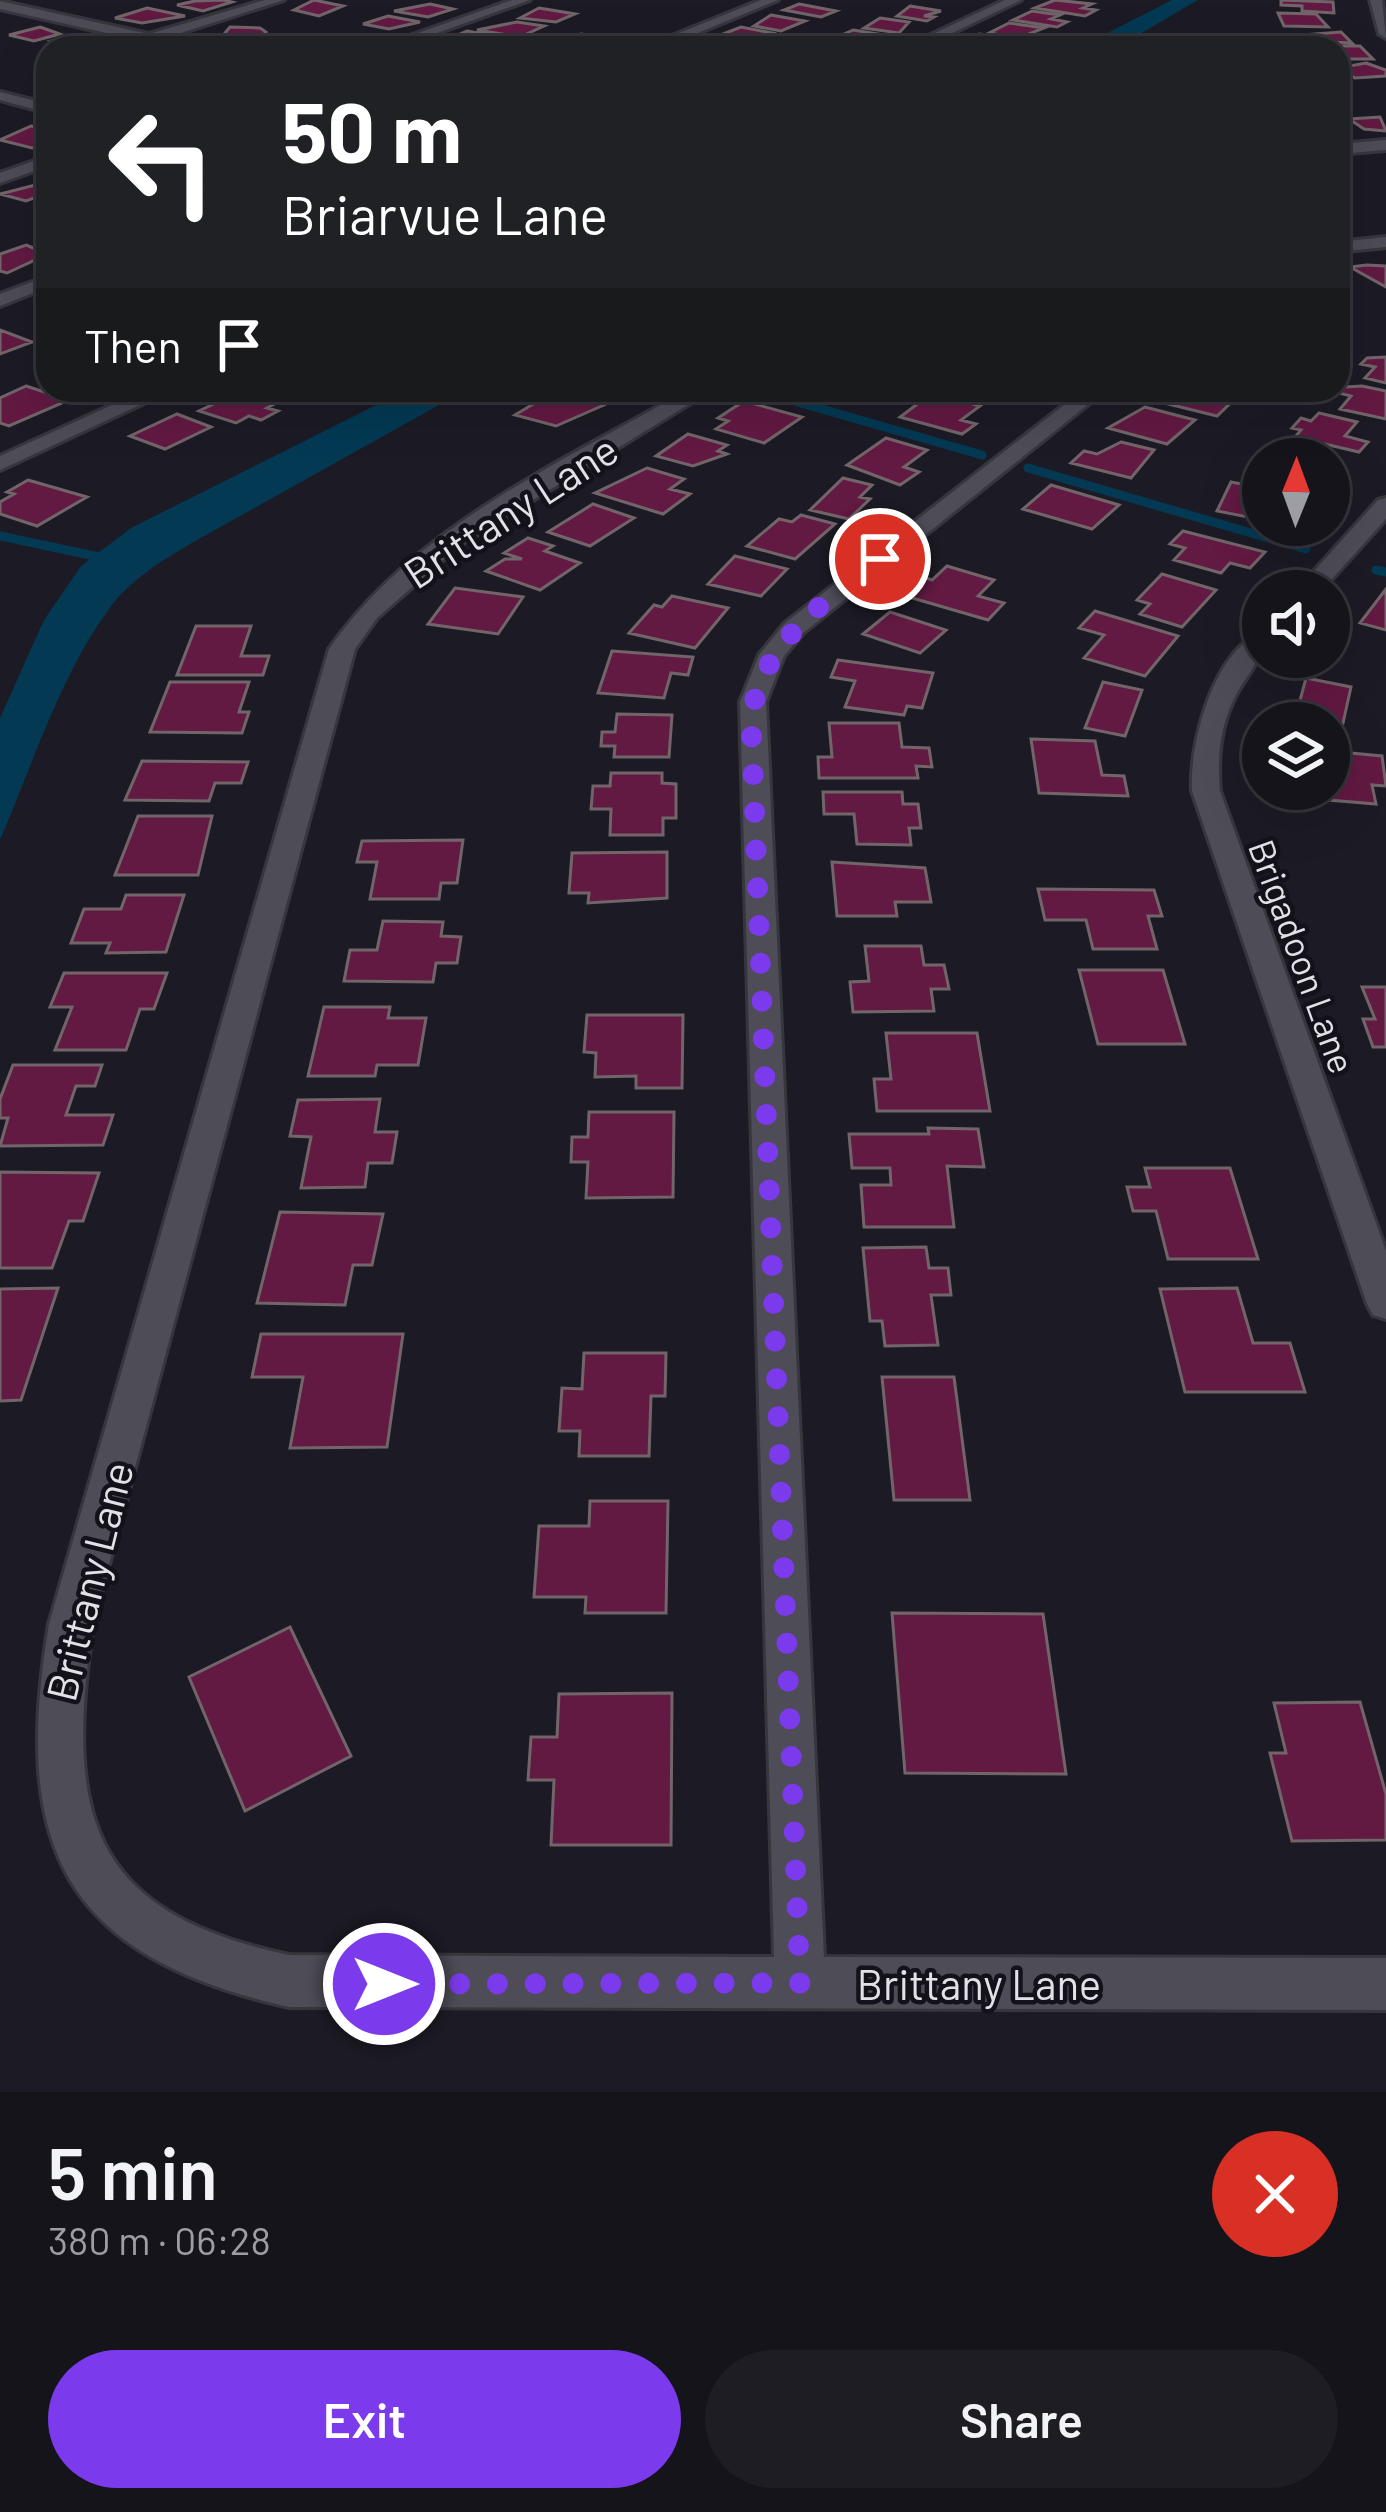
<!DOCTYPE html>
<html lang="en">
<head>
<meta charset="utf-8">
<style>
	body { margin:0; font-family:Barlow,sans-serif; background:#1e1d24; color:#f1f3f6; height:100vh; display:flex; flex-direction:column; font-size:45px; white-space:nowrap }
	* { box-sizing:border-box; margin:0 }
	p { font-size:39px; color:#9d9ea3 }
	.icon { flex:none; width:66px; height:66px; fill:none; stroke:currentColor; stroke-width:2; stroke-linecap:round; stroke-linejoin:round }
	.map { position:relative; height:2092px; overflow:hidden }
	.details { display:flex; flex-direction:column; background:#15141b; flex:1 }
	.details>* { flex:none }
	.hud { position:absolute; left:36px; top:36px; width:1314px; height:366px; border-radius:36px; box-shadow:0 12px 48px #0002,0 0 0 3px #34333a; background:#202124; color:#fff; overflow:hidden }
	.needle { width:78px; rotate:1deg }
	.controls { position:absolute; left:1242px; top:438px; display:grid; gap:24px }
	.controls a { display:grid; place-items:center; width:108px; height:108px; border-radius:50%; background:#15141b; box-shadow:0 12px 48px #0002,0 0 0 3px #34333a; font-size:60px }
	.pin { position:absolute; display:grid; place-items:center; width:102px; height:102px; color:#fff; margin:-51px; border:6px solid #fff; border-radius:50%; box-shadow:0 3px 12px #0007 }
	.me { position:absolute; width:132px; margin:-66px; rotate:90deg; stroke-linejoin:round; filter:drop-shadow(0 0 9px #0008) }
	.turn { display:flex; align-items:center; gap:42px; height:252px; padding:0 48px; font-size:54px }
	.turn .icon { width:156px; height:156px; stroke-width:2.5 }
	.turn b { display:block; font-size:84px; line-height:102px }
	.then { display:flex; align-items:center; height:114px; padding:0 48px; background:#0003; gap:24px; font-size:45px }
	.round { display:grid; place-items:center; flex:none; width:126px; height:126px; border-radius:63px; background:#1e1d24 }
	.overview { display:flex; align-items:center; justify-content:space-between; height:204px; padding:0 48px }
	h1 { font-size:72px; font-weight:600; line-height:90px }
	.button { display:flex; gap:24px; margin-top:auto; padding:24px 48px }
	.button a { flex:1; height:138px; border-radius:72px; background:#7c3aed; color:#fff; font-size:48px; font-weight:600; line-height:138px; text-align:center }
	.button a+a { background:#1e1d24; color:#f1f3f6 }
	.map>svg:first-child { display:block }
	.water { fill:#033953 }
	.lines { fill:none; stroke-linecap:round; stroke-linejoin:round }
	.stream-far1 { stroke:#033953; stroke-width:6 }
	.stream { stroke:#033953; stroke-width:9 }
	.building { fill:#621942; stroke:#71656a; stroke-width:3 }
	.minor-casing { stroke:#36363d; stroke-width:6 }
	.minor { fill:#4d4c57; fill-rule:evenodd }
	.route { stroke:#7c3aed; stroke-width:21; stroke-dasharray:0 37.8 }
	.labels { text-anchor:middle; dominant-baseline:central; stroke-width:9; stroke-linejoin:round; paint-order:stroke }
	.street-label { font-size:36px; fill:#e2e1e8; stroke:#13111a }
	.near-street-label { font-size:42px; fill:#e2e1e8; stroke:#13111a }
</style>
</head>
<body>
<div class="map">
<svg width="1386" height="2092" viewBox="0 0 1386 2092">
	<rect width="100%" height="100%" fill="#1c1a24"/>
	<path class="water" d="M1172 0H1198L1116 48H1078Z
		M406 390H466L190 544C160 562 130 580 109 609 60 676 33 764 0 840V718L44 620 81 566 131 528Z"/>
	<g class="lines">
		<path class="stream-far1" d="M755 390 790 400"/>
		<path class="stream" d="M780 397 982 455
			M1028 468 1306 549
			M0 536 104 558
			M1376 570 1386 572"/>
	</g>
	<path class="building" d="M314 0 343 6 319 16 294 10Z
		M1055 0 1092 4 1083 8 1096 10 1085 16 1035 8Z
		M1281 0 1333 2 1334 13 1302 11V6L1281 5Z
		M195 1 223 0 232 2 203 11 177 5Z
		M430 4 453 9 428 17 394 11Z
		M799 4 836 11 821 17 784 10Z
		M910 6 941 11 924 16 934 17 927 21 897 16Z
		M147 8 185 16 142 23 115 18Z
		M539 8 575 14 556 22 520 18Z
		M1032 11 1060 15 1051 19 1067 22 1057 27 1013 20Z
		M1278 13 1316 14 1328 27 1284 26Z
		M771 15 805 21 781 31 754 26Z
		M388 16 420 22 389 29 363 24Z
		M880 18 909 22 899 33 864 28Z
		M517 22 544 26 520 37 477 30Z
		M1009 23 1044 28 1019 38 989 33Z
		M40 27 60 34 34 41 9 35Z
		M230 27 260 28 266 32 259 41 219 40Z
		M741 27 772 33 747 43 715 37Z
		M853 30 890 36 863 45 831 40Z
		M467 31 489 35 485 36 497 38 490 42 497 43 444 41Z
		M1341 32 1352 43 1308 41 1302 35Z
		M581 34 619 41 589 48 552 44Z
		M979 34 1024 41 1011 48 962 47Z
		M68 36 87 41 105 42 68 48 51 41Z
		M1333 46H1360L1373 59H1340Z
		M1366 63 1386 70V76L1355 78 1338 68Z
		M1380 117 1386 131 1364 129 1349 119Z
		M31 126 48 130 42 139 48 143 32 148 0 140Z
		M43 183 48 193 26 201 0 194Z
		M26 245 48 254 7 273 0 271V254Z
		M1367 265 1386 266V287L1350 267Z
		M0 330 32 342 0 354Z
		M1386 357V383L1365 378 1375 367 1361 364 1367 358Z
		M26 386 69 400 9 426 0 423V398Z
		M1362 386 1386 391V419L1340 409 1351 396 1339 393 1345 387Z
		M222 390H253L284 399 267 408 278 411 261 420 249 416 236 423 199 411 228 397 216 393Z
		M1178 390H1233L1242 392 1217 416 1164 403Z
		M553 392 604 405 556 426 515 415Z
		M932 393 980 406 961 420 976 424 962 434 900 417Z
		M744 401 802 417 764 443 716 429 728 421 718 418Z
		M1145 407 1195 420 1167 444 1108 428Z
		M1319 413 1357 422 1345 436 1368 442 1359 452 1295 437 1301 430 1292 428 1301 418 1311 421Z
		M177 414 211 427 165 449 130 436Z
		M688 434 727 445 718 451 727 454 693 466 656 456Z
		M886 438 927 450 904 467 919 472 900 485 847 465Z
		M1121 442 1154 450 1131 478 1071 463 1084 451 1097 454Z
		M647 468 684 479 670 489 690 494 663 514 595 493Z
		M843 478 872 485 860 497 870 499 849 519 810 510Z
		M28 480 87 497 37 526 0 514V502L14 494 7 492Z
		M1231 482 1263 488V520L1217 511Z
		M1051 485 1119 505 1092 529 1023 509Z
		M593 504 634 518 590 546 548 532Z
		M801 515 835 524 795 559 747 546 779 519 792 522Z
		M1183 531 1265 552 1250 568 1230 563 1221 573 1174 560 1185 548 1170 544Z
		M528 538 553 546 545 551 580 563 540 590 486 571 505 559H522L504 553Z
		M735 556 787 569 761 596 708 584Z
		M947 566 994 580 978 596 1004 603 988 620 902 595 923 577 932 580Z
		M1162 574 1216 590 1182 627 1140 614 1150 604 1137 600Z
		M455 588 523 597 498 634 428 624Z
		M1386 589V630L1360 623Z
		M672 596 728 608 695 648 629 633 654 605 662 607Z
		M1095 611 1178 636 1145 676 1084 658 1104 635 1079 628Z
		M890 612 946 630 920 653 863 634Z
		M196 626H251L241 656H269L263 675H177Z
		M612 651 693 657 688 675 671 673 664 698 598 693Z
		M838 660 933 673 922 708 907 706 904 715 845 707 855 681 831 677Z
		M1306 678 1351 687 1341 732 1329 730V723H1294Z
		M170 682H249L239 712H249L242 733 150 732Z
		M1103 682 1142 690 1125 736 1085 728Z
		M617 714 672 715 669 757H614L615 746H601L602 732H615Z
		M829 723H899L902 747 929 748 932 767 916 766 918 778H819L818 757H832Z
		M1031 739 1095 741 1102 775 1124 776 1128 796 1039 793Z
		M1329 751 1382 756 1386 786 1372 785 1376 804 1305 798 1303 789H1329Z
		M142 761 248 762 241 783H215L209 801 125 800Z
		M611 773H662V783L676 784V818H663V835H610L611 809H591L593 786H610Z
		M823 792H902L903 804H918L921 828H909L911 845 857 844 854 814H824Z
		M138 816H212L198 875H115Z
		M463 840 457 883H441L439 899H370L377 862H357L362 841Z
		M667 852V898L588 903 589 893H569L572 853Z
		M832 862 925 868 931 902H895L897 916H837Z
		M1038 889 1154 890 1162 916H1148L1157 949H1093L1086 920H1045Z
		M126 895H184L166 952 106 953 110 943H71L84 909H121Z
		M383 921 443 922 441 936 461 937 457 963H436L433 982 344 981 350 950H377Z
		M865 946H921L924 965H944L949 989H931L934 1011 853 1012 850 982 869 981Z
		M1079 970H1163L1185 1044H1098Z
		M64 973H167L154 1009H140L126 1050H55L72 1007H50Z
		M1362 987H1386V1047H1373L1363 1019H1375Z
		M324 1007H390L388 1018H426L418 1065H377L375 1076H308Z
		M587 1015H683L682 1088H636V1076L595 1077 596 1053 584 1052Z
		M886 1033H977L990 1111H877L874 1079H891Z
		M13 1065H102L95 1086H76L66 1115H113L103 1145 0 1146 8 1118H0V1099Z
		M380 1099 375 1132H397L392 1163H368L365 1187 301 1188 311 1137 290 1136 298 1100Z
		M589 1112H674L673 1197 586 1198 588 1162H571L572 1137H588Z
		M928 1128 978 1129 984 1167 947 1166 954 1227H864L861 1185H891L890 1168H852L849 1134H929Z
		M1145 1168H1230L1258 1259H1168L1156 1211H1133L1127 1187H1150Z
		M0 1172 99 1173 83 1221H69L52 1268H0Z
		M280 1212 383 1214 372 1265H353L345 1305 257 1303Z
		M926 1247 929 1268H948L951 1295H931L938 1345 885 1346 882 1321H870L863 1248Z
		M58 1288 21 1400 0 1401V1289Z
		M1237 1288 1253 1343H1290L1305 1392H1185L1160 1289Z
		M261 1334H403L387 1447 290 1448 303 1377H252Z
		M584 1353H666L665 1396H651L649 1456H579L580 1431H559L562 1388 582 1389Z
		M882 1377H954L970 1500H894Z
		M590 1501H668L666 1613H585L586 1597H534L539 1526H589Z
		M892 1613 1043 1614 1066 1774 905 1773Z
		M290 1627 351 1756 245 1811 189 1677Z
		M672 1693 671 1845H551L554 1780H528L531 1737H557L559 1694Z
		M1360 1702 1386 1794V1840L1292 1841 1270 1753H1286L1274 1703Z"/>
	<g class="lines">
		<g class="minor-casing">
			<path id="minor" d="M265 0H284L165 38 198 48H173L0 9V1L149 34Z
				M512 0H530L395 48H375Z
				M761 0H778L661 48H642Z
				M1005 0H1021L921 48H903Z
				M1370 0H1382L1386 38 1379 34Z
				M0 92 48 104V113L0 100Z
				M1386 140V150L1338 154V144Z
				M48 156V166L0 183V173Z
				M1386 237V247L1338 252V242Z
				M48 276V287L0 306V294Z
				M145 390H172L0 470V456Z
				M687 390H712L460 545 377 618 355 649 93 1624C65 1813 87 1912 289 1955L774 1957 740 702 759 655 785 623 1083 390H1106L803 633 784 656 766 702 824 1957 1386 1958V2010L289 2007C62 1956 12 1846 49 1624L329 649C415 526 561 463 687 390Z
				M1386 498V519L1321 591H1296L1378 500Z
				M1263 633C1263 661 1249 671 1236 695 1220 725 1217 757 1220 791L1386 1251V1319L1373 1315 1367 1304 1192 791C1189 746 1214 647 1263 633Z"/>
		</g>
		<use href="#minor" class="minor"/>
	</g>
	<g class="lines">
		<path class="route" d="M384 1984 800 1983 751 719C761 642 823 604 880 559"/>
	</g>
	<g class="labels">
		<g class="street-label">
			<text transform="translate(1303 956) rotate(70)">Brigadoon Lane</text>
		</g>
		<g class="near-street-label">
			<text transform="translate(510 510) rotate(-33)">Brittany Lane</text>
			<text transform="translate(88 1581) rotate(-76)">Brittany Lane</text>
			<text x="979" y="1983">Brittany Lane</text>
		</g>
	</g>
</svg>
<div class="controls">
<a><svg class="needle" viewBox="-14 -14 28 28"><path d="M0-13l5 13h-10z" fill="#e53935"/><path d="M0 13l5-13h-10z" fill="#9d9ea3"/></svg></a>
<a><svg class="icon" aria-label="sound" viewBox="0 0 24 24"><path d="M4 9h4l5-4v14l-5-4H4zM17 9q2 3 0 6"/></svg></a>
<a><svg class="icon" aria-label="layers" viewBox="0 0 24 24"><path d="M12 4l9 5-9 5-9-5zM3 14l9 5 9-5"/></svg></a>
</div>
<div class="pin" style="left:880px;top:559px;background:#d93025"><svg class="icon" aria-label="arrive" viewBox="0 0 24 24"><path d="M6 21V4h12l-3 4 3 4H6"/></svg></div>
<svg class="me" style="left:384px;top:1984px" viewBox="-20 -20 40 40"><circle r="17" fill="#7c3aed" stroke="#fff" stroke-width="3"/><path d="M0-11L8 9 0 5-8 9z" fill="#fff"/></svg>
<div class="hud">
<div class="turn"><svg class="icon" aria-label="left" viewBox="0 0 24 24"><path d="M17 20v-9H6M10 6l-5 5 5 5"/></svg><div><b>50 m</b>Briarvue Lane</div></div>
<div class="then">Then<svg class="icon" aria-label="arrive" viewBox="0 0 24 24"><path d="M6 21V4h12l-3 4 3 4H6"/></svg></div>
</div>
</div>
<section class="details">
<div class="overview"><div><h1>5 min</h1><p>380 m · 06:28</p></div><a class="round" style="background:#d93025;color:#fff"><svg class="icon" aria-label="close" viewBox="0 0 24 24"><path d="M6 6l12 12M18 6L6 18"/></svg></a></div>
<div class="button"><a>Exit</a><a>Share</a></div>
</section>
</body>
</html>
